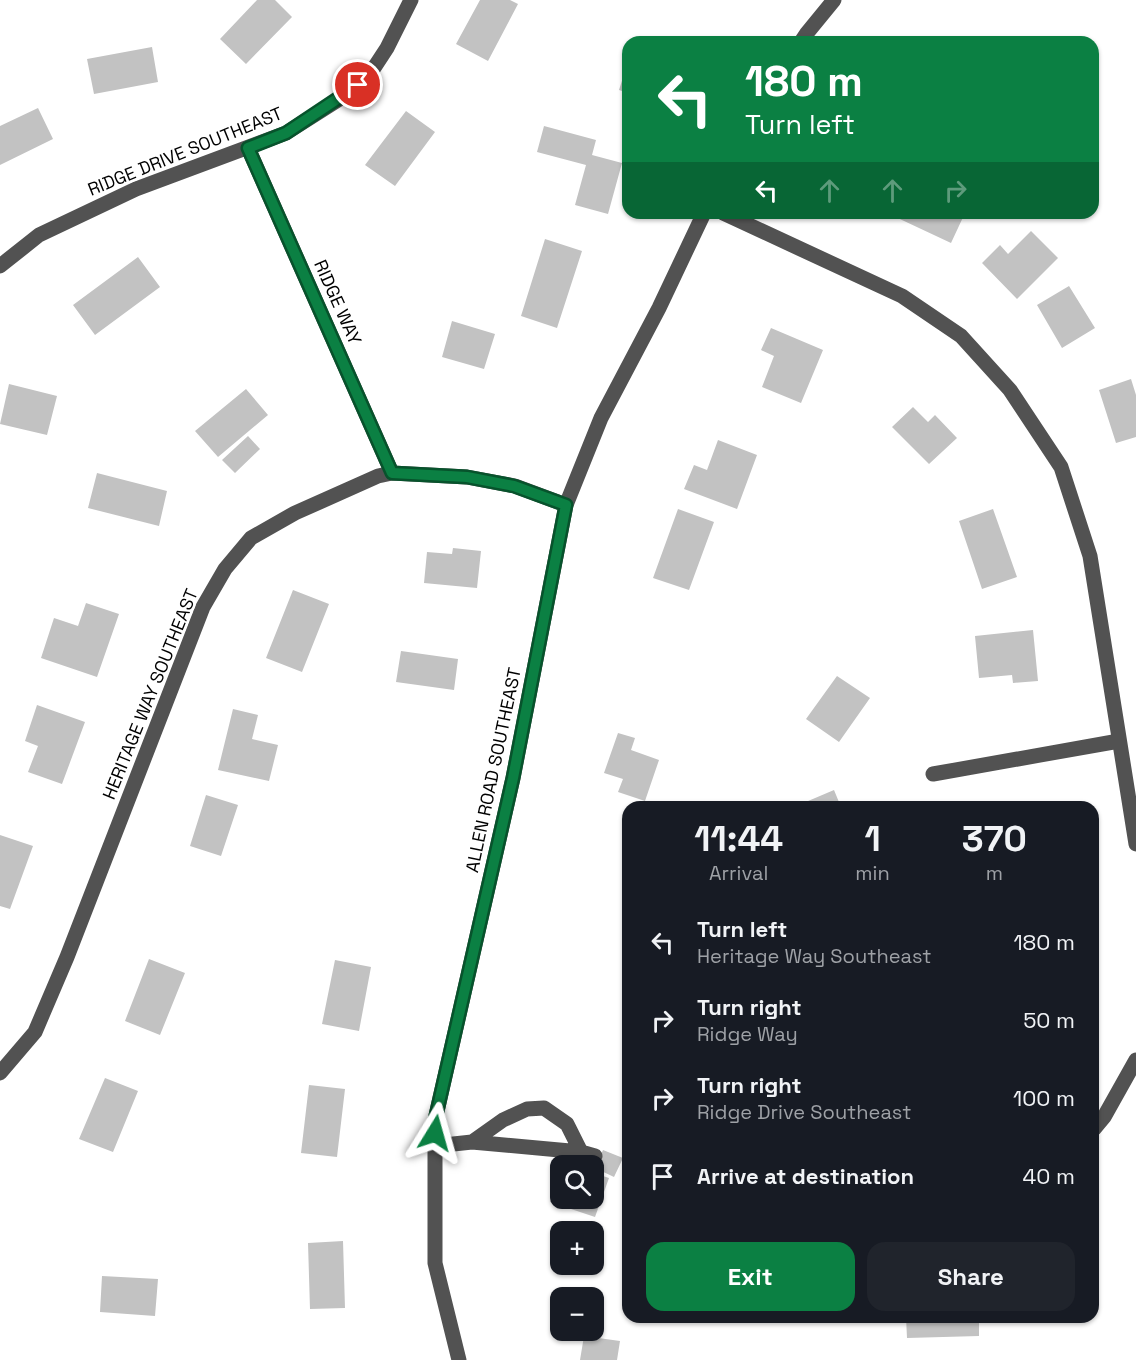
<!DOCTYPE html>
<html lang="en">
<head>
<meta charset="utf-8">
<style>
	body { margin:0; font-family:"Space Grotesk",sans-serif; background:#20242c; color:#f1f3f6; height:100vh; display:flex; flex-direction:column; font-size:22px; white-space:nowrap }
	* { box-sizing:border-box; margin:0 }
	p { font-size:20px; color:#9ea1a6 }
	.icon { flex:none; width:33px; height:33px; fill:none; stroke:currentColor; stroke-width:2; stroke-linecap:round; stroke-linejoin:round }
	.map { position:relative; flex:1; overflow:hidden }
	.details { position:absolute; left:622px; top:801px; width:477px; height:522px; display:flex; flex-direction:column; background:#171b24; border-radius:18px; box-shadow:0 2px 4px #0004 }
	.details>* { flex:none }
	.hud { position:absolute; left:622px; top:36px; width:477px; height:183px; border-radius:18px; box-shadow:0 2px 4px #0004; background:#0b8043; color:#fff; overflow:hidden }
	.controls { position:absolute; left:550px; top:1155px; display:grid; gap:12px }
	.controls a { display:grid; place-items:center; width:54px; height:54px; border-radius:12px; background:#171b24; box-shadow:0 2px 4px #0004; font-size:30px }
	.pin { position:absolute; display:grid; place-items:center; width:51px; height:51px; color:#fff; margin:-26px; border:3px solid #fff; border-radius:50%; box-shadow:0 2px 6px #0007 }
	.me { position:absolute; width:66px; margin:-33px; rotate:8deg; stroke-linejoin:round; filter:drop-shadow(0 0 4px #0008) }
	.turn { display:flex; align-items:center; gap:21px; height:126px; padding:0 24px; font-size:27px }
	.turn .icon { width:78px; height:78px; stroke-width:2.5 }
	.turn b { display:block; font-size:42px; line-height:51px }
	.lanes { display:flex; align-items:center; height:57px; padding:0 24px; background:#0003; justify-content:center; gap:30px; direction:ltr }
	.lanes .off { opacity:.35 }
	.eta { display:flex; justify-content:space-evenly; align-items:center; height:102px; text-align:center }
	.eta b { font-size:36px; font-weight:600; line-height:42px }
	.action { display:flex; gap:12px; margin-top:auto; padding:12px 24px }
	.action a { flex:1; height:69px; border-radius:18px; background:#0b8043; color:#fff; font-size:24px; font-weight:600; line-height:69px; text-align:center }
	.action a+a { background:#20242c; color:#f1f3f6 }
	ul { padding:0; list-style:none }
	li { display:flex; align-items:center; gap:18px; height:78px; padding:0 24px }
	li div { flex:1 }
	li b { display:block; font-size:22px }
	li em { font-style:normal }
	.map>svg:first-child { display:block }
	.building { fill:#c2c2c2 }
	.lines { fill:none; stroke-linecap:round; stroke-linejoin:round }
	.minor { stroke:#525252; stroke-width:15 }
	.route-casing { stroke:#07532c; stroke-width:15 }
	.route { stroke:#0b8043; stroke-width:10 }
	.labels { text-anchor:middle; dominant-baseline:central; stroke-width:5; stroke-linejoin:round; paint-order:stroke }
	.street-label { font-size:18px; fill:#000; stroke:#fff }
</style>
</head>
<body>
<div class="map">
<svg width="1136" height="1360" viewBox="0 0 1136 1360">
	<rect width="100%" height="100%" fill="#fff"/>
	<path class="building" d="M257 0H275L292 17 246 64 220 39Z
		M480 0H510L518 4 488 61 456 44Z
		M152 47 158 82 94 94 87 59Z
		M628 62V93L619 90Z
		M38 108 53 139 0 165V126Z
		M406 111 435 132 395 186 365 165Z
		M544 126 596 140 592 155 622 163 608 214 575 205 586 165 537 152Z
		M887 213H965L951 243Z
		M1031 231 1058 258 1017 299 982 263 1000 245 1008 254Z
		M545 239 582 251 557 328 521 316Z
		M138 257 160 287 95 335 73 305Z
		M1069 286 1095 328 1062 348 1037 305Z
		M452 321 495 334 484 369 442 357Z
		M771 328 823 350 801 403 762 387 774 356 761 350Z
		M1131 379 1136 395V437L1116 443 1099 390Z
		M9 384 57 396 47 435 0 424Z
		M246 389 268 415 218 457 195 431Z
		M913 407 928 422 935 415 957 438 929 464 892 427Z
		M248 436 260 449 235 473 222 460Z
		M718 440 757 455 737 509 684 489 694 465 707 470Z
		M97 473 167 491 159 526 88 508Z
		M678 509 714 522 689 590 653 578Z
		M993 509 1017 577 982 589 959 521Z
		M453 548 481 551 477 588 424 583 427 552 452 554Z
		M293 590 329 604 302 672 266 658Z
		M86 603 119 614 97 677 41 658 54 618 78 626Z
		M1033 630 1038 681 1013 683 1012 675 979 678 975 636Z
		M401 651 458 659 454 690 396 682Z
		M837 676 870 698 839 742 806 719Z
		M37 705 85 722 62 784 28 772 38 746 25 741Z
		M233 709 258 715 252 739 278 745 269 781 218 770Z
		M618 733 635 738 631 750 659 760 645 801 618 792 623 779 604 773Z
		M834 790 841 807H803L801 804Z
		M206 795 238 805 221 856 190 846Z
		M0 835 33 846 10 909 0 906Z
		M149 959 185 973 160 1035 125 1021Z
		M335 960 371 967 359 1031 322 1024Z
		M105 1078 138 1091 113 1152 79 1139Z
		M309 1085 345 1089 337 1157 301 1153Z
		M603 1150 623 1158 614 1177 595 1168Z
		M561 1170V1198H594V1173L609 1178 595 1217 550 1202Z
		M343 1241 345 1308 310 1309 308 1243Z
		M102 1276 158 1279 155 1316 100 1312Z
		M906 1317H979V1336L907 1338Z
		M584 1336 620 1341 617 1360H580Z"/>
	<g class="lines">
		<path class="minor" d="M801 42 807 33 834 0
			M248 148 392 473
			M723 213 902 296 961 336 1010 390 1061 467 1090 556 1136 844
			M0 266 39 235 136 189 286 133 349 93 368 77 387 48 411 0
			M933 774 1119 741
			M0 1073 35 1032 67 957 203 607 225 569 251 538 295 513 378 476 392 473 467 477 515 486 566 505
			M1094 1129 1104 1117 1136 1060
			M472 1142 581 1152
			M435 1146 472 1142 503 1120 527 1109 544 1108 567 1124 581 1152 595 1156
			M459 1360 435 1263V1120L513 778 566 505 601 418 659 308 704 213"/>
	</g>
	<g class="lines">
		<g class="route-casing">
			<path id="route" d="M358 85 286 133 248 148 392 473 467 477 514 486 566 505 513 778 435 1120V1133"/>
		</g>
		<use href="#route" class="route"/>
	</g>
	<g class="labels">
		<g class="street-label">
			<text transform="translate(185 151) rotate(-22)">RIDGE DRIVE SOUTHEAST</text>
			<text transform="translate(338 302) rotate(66)">RIDGE WAY</text>
			<text transform="translate(150 694) rotate(-68)">HERITAGE WAY SOUTHEAST</text>
			<text transform="translate(493 770) rotate(-78)">ALLEN ROAD SOUTHEAST</text>
		</g>
	</g>
</svg>
<div class="controls">
<a><svg class="icon" aria-label="search" viewBox="0 0 24 24"><circle cx="10" cy="10" r="6"/><path d="M15 15l6 6"/></svg></a>
<a>+</a>
<a>−</a>
</div>
<div class="pin" style="left:358px;top:85px;background:#d93025"><svg class="icon" aria-label="arrive" viewBox="0 0 24 24"><path d="M6 21V4h12l-3 4 3 4H6"/></svg></div>
<svg class="me" style="left:435px;top:1133px" viewBox="-20 -20 40 40"><path d="M0-17L14 15 0 8-14 15z" fill="#0b8043" stroke="#fff" stroke-width="4"/></svg>
<div class="hud">
<div class="turn"><svg class="icon" aria-label="left" viewBox="0 0 24 24"><path d="M17 20v-9H6M10 6l-5 5 5 5"/></svg><div><b>180 m</b>Turn left</div></div>
<div class="lanes"><svg class="icon" aria-label="left" viewBox="0 0 24 24"><path d="M17 20v-9H6M10 6l-5 5 5 5"/></svg><svg class="icon off" aria-label="ahead" viewBox="0 0 24 24"><path d="M12 20V5M6 11l6-6 6 6"/></svg><svg class="icon off" aria-label="ahead" viewBox="0 0 24 24"><path d="M12 20V5M6 11l6-6 6 6"/></svg><svg class="icon off" aria-label="right" viewBox="0 0 24 24"><path d="M7 20v-9h11M14 6l5 5-5 5"/></svg></div>
</div>
<section class="details">
<div class="eta">
<div><b>11:44</b><p>Arrival</p></div>
<div><b>1</b><p>min</p></div>
<div><b>370</b><p>m</p></div>
</div>
<ul>
<li><svg class="icon" aria-label="left" viewBox="0 0 24 24"><path d="M17 20v-9H6M10 6l-5 5 5 5"/></svg><div><b>Turn left</b><p>Heritage Way Southeast</p></div><em>180 m</em></li>
<li><svg class="icon" aria-label="right" viewBox="0 0 24 24"><path d="M7 20v-9h11M14 6l5 5-5 5"/></svg><div><b>Turn right</b><p>Ridge Way</p></div><em>50 m</em></li>
<li><svg class="icon" aria-label="right" viewBox="0 0 24 24"><path d="M7 20v-9h11M14 6l5 5-5 5"/></svg><div><b>Turn right</b><p>Ridge Drive Southeast</p></div><em>100 m</em></li>
<li><svg class="icon" aria-label="arrive" viewBox="0 0 24 24"><path d="M6 21V4h12l-3 4 3 4H6"/></svg><div><b>Arrive at destination</b></div><em>40 m</em></li>
</ul>
<div class="action"><a>Exit</a><a>Share</a></div>
</section>
</div>
</body>
</html>
